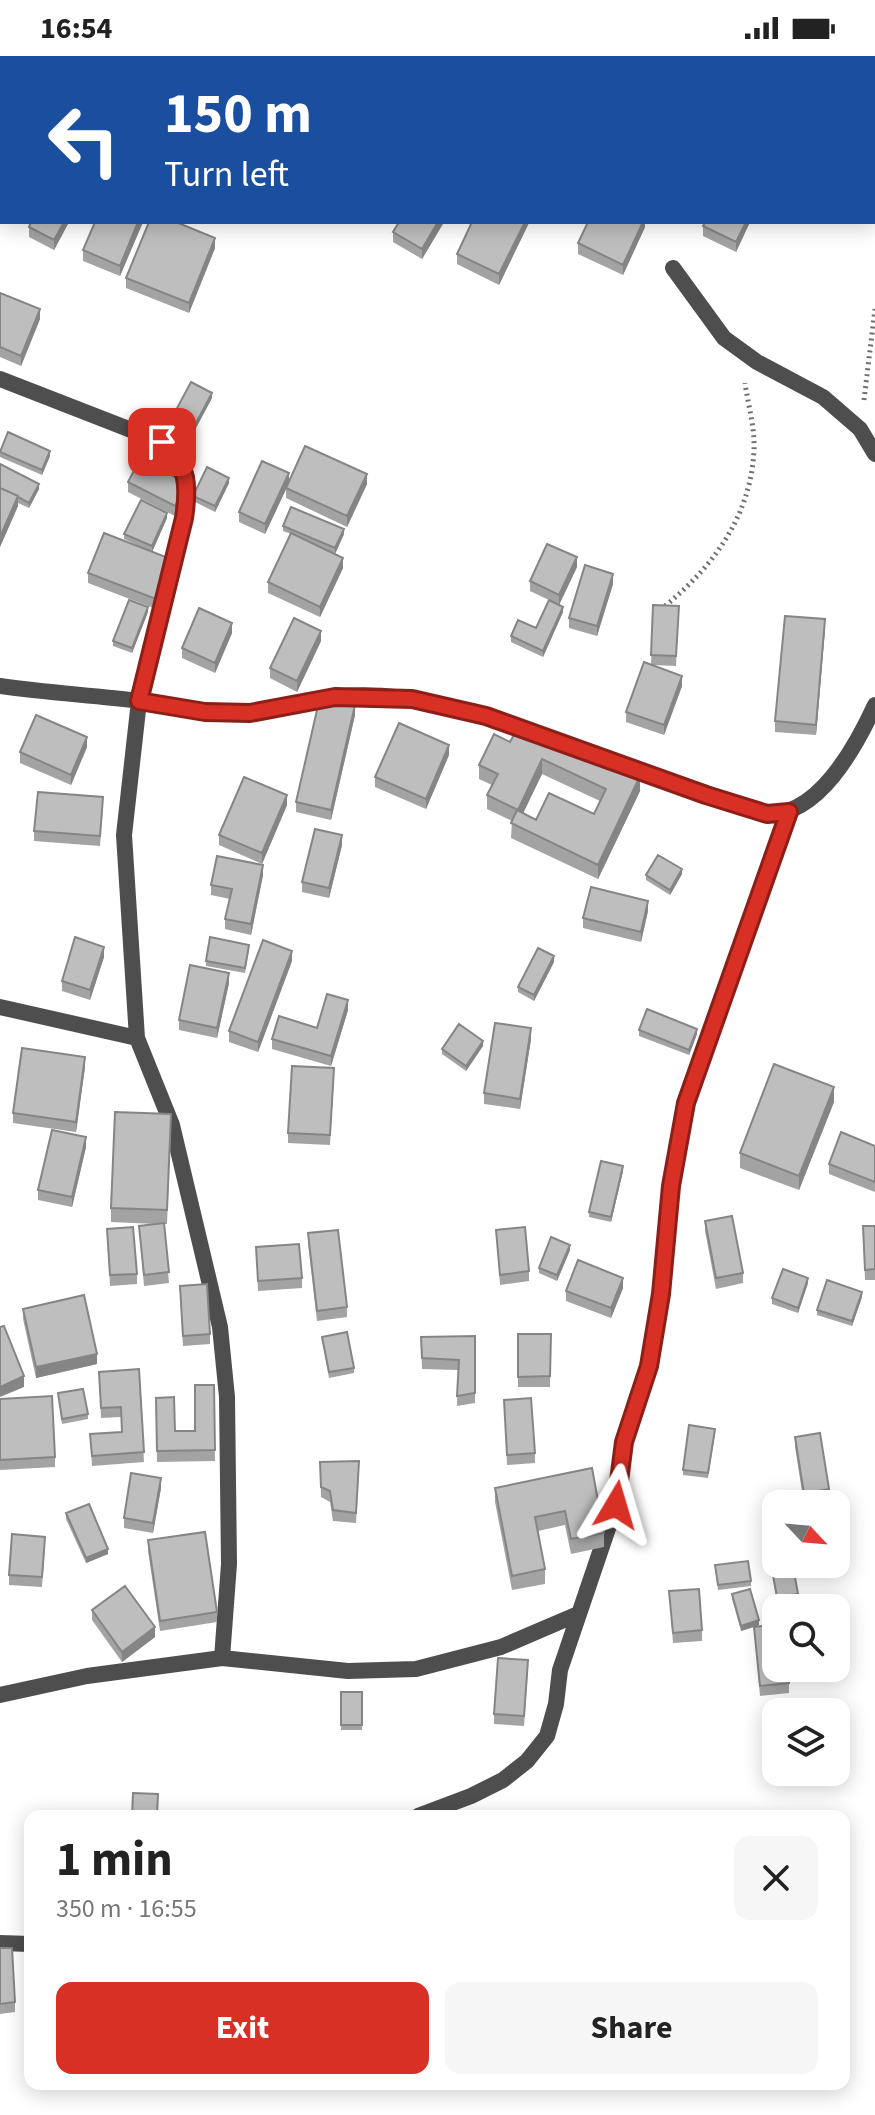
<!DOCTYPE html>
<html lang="en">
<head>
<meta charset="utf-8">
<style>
	body { margin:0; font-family:"Source Sans 3",sans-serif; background:#f6f6f6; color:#222; height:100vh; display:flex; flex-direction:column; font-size:30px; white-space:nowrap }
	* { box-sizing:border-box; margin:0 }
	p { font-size:26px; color:#767676 }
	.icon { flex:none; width:44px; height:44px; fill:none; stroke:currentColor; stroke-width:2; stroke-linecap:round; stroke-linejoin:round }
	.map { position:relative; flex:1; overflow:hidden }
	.sheet { position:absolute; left:24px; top:1754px; width:826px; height:280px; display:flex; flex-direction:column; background:#fff; border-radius:16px; box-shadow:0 4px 20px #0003 }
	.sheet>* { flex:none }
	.banner { position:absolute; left:0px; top:0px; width:876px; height:168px; box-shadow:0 4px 20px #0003; background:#1a4fa0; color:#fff; overflow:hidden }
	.needle { width:52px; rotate:116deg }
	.buttons { position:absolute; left:762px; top:1434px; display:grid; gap:16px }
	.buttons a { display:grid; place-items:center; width:88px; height:88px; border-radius:16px; background:#fff; box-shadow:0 4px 20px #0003; font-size:40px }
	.pin { position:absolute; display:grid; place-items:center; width:68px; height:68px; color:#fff; margin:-34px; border-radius:16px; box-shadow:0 4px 12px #0006 }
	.me { position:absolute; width:88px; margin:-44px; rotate:7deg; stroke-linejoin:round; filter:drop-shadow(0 0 6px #0008) }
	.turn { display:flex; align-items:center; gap:28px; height:168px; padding:0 32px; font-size:36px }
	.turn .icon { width:104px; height:104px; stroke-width:2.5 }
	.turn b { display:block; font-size:56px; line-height:68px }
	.round { display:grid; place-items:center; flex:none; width:84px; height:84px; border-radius:16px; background:#f6f6f6 }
	.head { display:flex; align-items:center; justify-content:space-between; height:136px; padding:0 32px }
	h1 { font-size:48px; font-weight:700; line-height:60px }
	.button { display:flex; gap:16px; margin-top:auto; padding:16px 32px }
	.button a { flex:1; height:92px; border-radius:16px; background:#d93025; color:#fff; font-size:32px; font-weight:700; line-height:92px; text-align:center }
	.button a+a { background:#f6f6f6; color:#222 }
	.status { display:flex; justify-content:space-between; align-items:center; height:56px; padding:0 40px; background:#fff; direction:ltr }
	.status svg { height:22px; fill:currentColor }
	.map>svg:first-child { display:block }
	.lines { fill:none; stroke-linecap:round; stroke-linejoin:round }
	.path { stroke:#707070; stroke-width:5; stroke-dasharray:2 4; stroke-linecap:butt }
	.street { stroke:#4e4e4e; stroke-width:16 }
	.wall { fill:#a3a3a3; fill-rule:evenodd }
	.shaded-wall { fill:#858585 }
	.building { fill:#bebebe; stroke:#858585; stroke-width:2 }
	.route-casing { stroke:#8d1f18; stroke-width:20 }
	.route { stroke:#d93025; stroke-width:14 }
</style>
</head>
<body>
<div class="status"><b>16:54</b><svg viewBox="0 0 49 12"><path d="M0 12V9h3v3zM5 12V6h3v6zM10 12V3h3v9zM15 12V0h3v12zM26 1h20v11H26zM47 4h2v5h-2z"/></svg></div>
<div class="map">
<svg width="875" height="2059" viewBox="0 0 875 2059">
	<rect width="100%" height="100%" fill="#fff"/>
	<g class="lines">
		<path class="path" d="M864 344 875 253
			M665 550C714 510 751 459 754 394 755 371 748 349 745 327"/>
		<path class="street" d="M673 212 724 282 757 306 823 341 860 373 875 398
			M0 323 162 386 175 397 187 422V441L184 462 139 645 124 779 137 982 172 1069 220 1271 227 1341 229 1508 222 1602
			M0 630C47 637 93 639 140 645 176 650 212 659 249 657 277 655 305 644 333 641 410 632 482 659 553 684
			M586 696 767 758C819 760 856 690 875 649
			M0 951 137 982
			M0 1639 87 1620 222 1602 348 1615 416 1613 501 1591 578 1558
			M418 1760 471 1740 503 1724 527 1705 547 1680 556 1648 560 1614 616 1449 624 1386 649 1310 661 1238 671 1130 686 1047 789 756
			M0 1887 30 1888"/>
	</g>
	<path class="wall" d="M31 166H69L54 194 29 181V171Z
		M95 166H143L120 220 83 205V194Z
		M444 166 422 203 393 186V176Z
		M529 166 499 229 457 208V198Z
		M645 166V171L623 219 578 198V187Z
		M750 166 736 196 703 180V170Z
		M215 192 189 257 126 232V222Z
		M0 237 40 263 21 310 0 301Z
		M212 342 189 385 168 374V369Z
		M0 395 50 400 42 419 0 401Z
		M0 408 39 433 29 452 18 447V450L0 491Z
		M128 426 187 437 175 460 128 436Z
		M229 427 215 456 193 445V440Z
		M289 427 367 428 347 471 286 442V433L265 478 239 466V456Z
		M167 462 152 496 124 483V478Z
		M283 470 344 478 335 498 321 492 343 512 320 561 268 537V526L291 478 283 475Z
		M577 511 559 549 563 556 543 601 511 586V580L536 572 549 544 530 535V525Z
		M171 514 156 553 88 527V517Z
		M613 528 597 580 569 572V562Z
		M653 549 679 550 676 610 652 609 682 630 664 679 626 666V656L651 609Z
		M148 556 132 597 113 590V585Z
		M825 573 816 679 775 676V665Z
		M232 577 215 617 182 602V592Z
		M321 585 297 636 270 622V612Z
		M355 659 331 764 296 756V746Z
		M510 686 640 735 598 823 511 782 512 765 487 753V739L492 729 479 723V709ZM542 718 600 745 594 758 536 764 523 757Z
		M87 691 71 729 20 707V696Z
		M449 699 426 753 375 731V721Z
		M287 749 262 808 219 789V779Z
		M103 751 100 790 34 785V775Z
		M342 789 329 842 302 836V826Z
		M682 818 670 839 646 824V819Z
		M263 819 251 879 225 873V863L230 843 211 839V829Z
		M648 855 641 886 583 872V862Z
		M249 894 245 917 206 910V905Z
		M104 901 90 944 62 935V925Z
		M292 905 258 996 229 986V975Z
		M554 906 534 945 518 936V931Z
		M229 927 217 982 179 974V964Z
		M348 954 331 1010 272 993V983L317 972Z
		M639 974 697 978 689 999 639 980Z
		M531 983 520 1053 484 1048V1037Z
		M483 990 466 1015 442 998V993Z
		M85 1011 76 1076 13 1067V1057Z
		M334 1022 330 1089 288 1087V1077Z
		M834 1046 799 1134 740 1112V1097Z
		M171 1073 167 1168H164L169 1227 144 1230 139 1170 156 1168 111 1166V1152Z
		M875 1090V1136L829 1118V1108Z
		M86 1091 72 1151 38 1144V1134Z
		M623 1115 611 1166 589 1161V1156Z
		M705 1165 743 1217V1227L716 1233 705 1175Z
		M863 1170H875V1224H865Z
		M107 1173 137 1218V1228L110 1230Z
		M496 1174 529 1215V1225L500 1229Z
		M308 1177 347 1251V1261L317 1265 308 1187Z
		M256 1191 302 1222V1232L258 1235Z
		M570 1194 557 1225 539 1217V1212Z
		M808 1227 798 1257 772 1248V1242Z
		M623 1232 611 1262 566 1245V1235Z
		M180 1240 210 1278V1288L183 1290Z
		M862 1241 852 1270 817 1259V1254Z
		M23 1253 97 1308 36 1322 23 1263Z
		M518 1278H551L550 1331H518Z
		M475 1280V1347L457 1350 458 1314 422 1313 421 1281Z
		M322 1281 354 1312V1317L329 1322Z
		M139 1313 144 1406 92 1410 90 1378 122 1376 121 1361 101 1362 99 1316Z
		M214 1329 215 1405 157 1406 156 1342 175 1375H195Z
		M58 1337 88 1358V1363L62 1368Z
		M0 1343 55 1401V1411L0 1414Z
		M504 1344 535 1397V1407L507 1409Z
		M715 1378 708 1422 683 1419V1414Z
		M795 1381 829 1433V1443L804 1448 795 1391Z
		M320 1406 359 1415 356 1467 333 1465 330 1446 321 1441Z
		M592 1412 604 1477V1491L571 1498 565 1469 538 1475 545 1513V1528L512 1534 495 1446V1432Z
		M161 1432 153 1477 124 1472V1462Z
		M66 1457 108 1498 86 1507 66 1463Z
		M148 1484 217 1556V1566L160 1575 148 1495Z
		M45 1491 42 1531 9 1529V1519Z
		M715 1509 751 1525V1530L718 1534Z
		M772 1514 798 1538V1543L777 1546Z
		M669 1535 702 1574V1585L673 1587Z
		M732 1538 759 1569 755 1571 789 1627V1637L760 1640 754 1571 741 1575 732 1543Z
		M92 1554 155 1581 122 1606 92 1564Z
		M528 1614 524 1670 494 1668V1658Z
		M341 1636H362V1674H341Z
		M0 1892 15 1946V1956L0 1958Z"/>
	<path class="shaded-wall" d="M64 166H69L54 194V184Z
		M138 166H143L120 220V210Z
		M438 166H444L422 203V193Z
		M525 166H529V167L499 229V218Z
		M643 166H645V171L623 219V209Z
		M746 166H750L736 196V186Z
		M215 182V192L189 257V247Z
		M40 253V263L21 310V300Z
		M212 337V342L189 385V380Z
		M50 395V400L42 419V414Z
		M289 417V427L265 478V468Z
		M367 418V428L347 471V460Z
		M229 422V427L215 456V450Z
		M187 427V437L175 460V450Z
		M39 428V433L29 452V447Z
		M18 440V450L0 491V481Z
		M167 457V462L152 496V490Z
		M344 473V478L335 498V492Z
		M577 501V511L559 549V539Z
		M343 502V512L320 561V551Z
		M171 503V514L156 553V543Z
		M613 518V528L597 580V570Z
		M148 551V556L132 597V592Z
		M563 551V556L543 601V595Z
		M825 563V573L816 679V669Z
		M232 567V577L215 617V607Z
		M321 575V585L297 636V625Z
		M682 620V630L664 679V669Z
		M355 649V659L331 764V754Z
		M87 681V691L71 729V719Z
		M449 689V699L426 753V743Z
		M542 703V718L518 768V754Z
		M640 720V735L598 823V809Z
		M287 739V749L262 808V797Z
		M342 779V789L329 842V832Z
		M263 809V819L251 879V868Z
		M682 813V818L670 839V834Z
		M648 845V855L641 886V876Z
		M104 891V901L90 944V934Z
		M292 895V905L258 996V986Z
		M554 900V906L534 945V939Z
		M229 917V927L217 982V972Z
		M348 944V954L331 1010V1000Z
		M531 972V983L520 1053V1043Z
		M697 973V978L689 999V994Z
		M483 985V990L466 1015V1010Z
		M85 1001V1011L76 1076V1066Z
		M834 1031V1046L799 1134V1120Z
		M86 1081V1091L72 1151V1141Z
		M623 1110V1115L611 1166V1161Z
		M570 1189V1194L557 1225V1219Z
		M623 1222V1232L611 1262V1252Z
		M808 1222V1227L798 1257V1252Z
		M862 1236V1241L852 1270V1265Z
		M97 1298V1308L36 1322V1311Z
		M24 1320V1331L0 1341V1331Z
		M161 1422V1432L153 1477V1467Z
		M108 1493V1498L86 1507V1502Z
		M759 1564V1569L741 1575V1570Z
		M155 1571V1581L122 1606V1596Z"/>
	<path class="building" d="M135 0H163L162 2H134Z
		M178 0H195L200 2H177Z
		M239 0H265L264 2H238Z
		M390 0H408L407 2H392L390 1Z
		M452 0H473L472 2H451Z
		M768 0H792L791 2H767Z
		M0 92 2 93V144L0 149Z
		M31 166H64L54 184 29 171Z
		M95 166H138L120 210 83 194Z
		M149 166H176L215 182 189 247 126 222Z
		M399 166H438L422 193 393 176Z
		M472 166H525L499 218 457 198Z
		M588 166H643L623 209 578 187Z
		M705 166H746L736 186 703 170Z
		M0 237 40 253 21 300 0 291Z
		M191 326 212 337 189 380 168 369Z
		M8 376 50 395 42 414 0 396Z
		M305 390 367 418 347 460 286 432Z
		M140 403 187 427 175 450 128 426Z
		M262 405 289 417 265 468 239 456Z
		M0 408 39 428 29 447 18 441V440L0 432Z
		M207 411 229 422 215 450 193 440Z
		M0 432 18 440 0 481Z
		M141 444 167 457 152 490 124 478Z
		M291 451 344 473 335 492 283 470Z
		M104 477 171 503 156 543 88 517Z
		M291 477 343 502 320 551 268 526Z
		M547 488 577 501 559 539 530 525Z
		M585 509 613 518 597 570 569 562Z
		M129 544 148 551 132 592 113 585Z
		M549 544 563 551 543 595 511 580 518 564 536 572Z
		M653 549 679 550 676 600 651 599Z
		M199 552 232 567 215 607 182 592Z
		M785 560 825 563 816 669 775 665Z
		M294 562 321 575 297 625 270 612Z
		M644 606 682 620 664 669 626 656Z
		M320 641 355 649 331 754 296 746Z
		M36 659 87 681 71 719 20 696Z
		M399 667 449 689 426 743 375 721Z
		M537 671 640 720 598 809 511 767 517 754 536 764 549 737 594 758 606 733 542 703 518 754 487 739 498 718 479 709 494 678 510 686 516 675 531 682Z
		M244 721 287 739 262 797 219 779Z
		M38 736 103 741 100 780 34 775Z
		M315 773 342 779 329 832 302 826Z
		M658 799 682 813 670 834 646 819Z
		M217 800 263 809 251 868 225 863 232 833 211 829Z
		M591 831 648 845 641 876 583 862Z
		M75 881 104 891 90 934 62 925Z
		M210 881 249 889 245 912 206 905Z
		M263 884 292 895 258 986 229 975Z
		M538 892 554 900 534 939 518 931Z
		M190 909 229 917 217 972 179 964Z
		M327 938 348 944 331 1000 272 983 279 960 317 972Z
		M647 953 697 973 689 994 639 974Z
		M495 967 531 972 520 1043 484 1037Z
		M459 968 483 985 466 1010 442 993Z
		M22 992 85 1001 76 1066 13 1057Z
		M774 1008 834 1031 799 1120 740 1097Z
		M292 1010 334 1012 330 1079 288 1077Z
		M115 1056 171 1058 167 1154 111 1152Z
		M52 1074 86 1081 72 1141 38 1134Z
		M841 1076 875 1090V1126L829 1108Z
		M601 1105 623 1110 611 1161 589 1156Z
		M732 1160 743 1217 716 1222 705 1165Z
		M164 1167 169 1216 144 1219 139 1170Z
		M863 1170H875V1213L865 1214Z
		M133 1171 137 1218 110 1219 107 1173Z
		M525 1171 529 1215 500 1219 496 1174Z
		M338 1174 347 1251 317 1255 308 1177Z
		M551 1181 570 1189 557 1219 539 1212Z
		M299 1188 302 1222 258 1225 256 1191Z
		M578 1204 623 1222 611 1252 566 1235Z
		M783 1213 808 1222 798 1252 772 1242Z
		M827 1224 862 1236 852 1265 817 1254Z
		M207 1228 210 1278 183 1280 180 1230Z
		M84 1239 97 1298 36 1311 23 1253Z
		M4 1270 24 1320 0 1331V1271Z
		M347 1276 354 1312 329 1316 322 1281Z
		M518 1278H551L550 1320 518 1321Z
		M475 1280V1337L457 1340 459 1304 422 1302 421 1281Z
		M139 1313 144 1396 92 1400 90 1378 122 1376 121 1351 101 1352 99 1316Z
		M195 1329H214L215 1394 157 1395 156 1342 174 1341 175 1375H195Z
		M83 1333 88 1358 62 1363 58 1337Z
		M52 1340 55 1401 0 1404V1343Z
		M531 1342 535 1397 507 1399 504 1344Z
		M689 1369 715 1373 708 1417 683 1414Z
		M820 1377 829 1433 804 1438 795 1381Z
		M359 1405 356 1457 333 1454 330 1435 321 1431 320 1406Z
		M592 1412 604 1477 571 1483 565 1455 535 1461 545 1513 512 1520 495 1432Z
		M131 1417 161 1422 153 1467 124 1462Z
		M89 1448 108 1493 86 1502 66 1457Z
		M205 1476 217 1556 160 1565 148 1484Z
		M12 1478 45 1481 42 1521 9 1519Z
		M748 1505 751 1525 718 1529 715 1509Z
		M793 1510 798 1538 777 1541 772 1514Z
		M125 1530 155 1571 122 1596 92 1554Z
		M699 1533 702 1574 673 1577 669 1535Z
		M750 1533 759 1564 741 1570 732 1538Z
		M776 1568V1612H787L789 1627 760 1630 754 1571Z
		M498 1602 528 1604 524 1660 494 1658Z
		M341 1636H362V1669H341Z
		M133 1737 158 1738 157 1760H132Z
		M0 1892H12L15 1946 0 1948Z"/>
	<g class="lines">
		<g class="route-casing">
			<path id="route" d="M162 386C188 409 189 429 184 462L139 645 205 656 250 657 335 641 412 643 486 660 706 739 767 758 789 756 686 1047 671 1130 661 1238 649 1310 624 1386 616 1449"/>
		</g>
		<use href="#route" class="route"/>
	</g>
</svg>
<div class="buttons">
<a><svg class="needle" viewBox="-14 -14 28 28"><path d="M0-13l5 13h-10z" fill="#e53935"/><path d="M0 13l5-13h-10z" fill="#767676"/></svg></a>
<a><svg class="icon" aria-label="search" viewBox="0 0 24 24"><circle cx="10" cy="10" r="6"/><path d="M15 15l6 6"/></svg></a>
<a><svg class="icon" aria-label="layers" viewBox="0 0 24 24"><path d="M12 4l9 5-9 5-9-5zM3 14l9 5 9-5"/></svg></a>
</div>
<div class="pin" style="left:162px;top:386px;background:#d93025"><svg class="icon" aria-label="arrive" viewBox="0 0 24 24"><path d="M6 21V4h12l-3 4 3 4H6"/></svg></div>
<svg class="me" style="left:616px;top:1449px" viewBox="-20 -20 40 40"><path d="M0-17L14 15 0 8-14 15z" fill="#d93025" stroke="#fff" stroke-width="4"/></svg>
<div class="banner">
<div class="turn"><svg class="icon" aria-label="left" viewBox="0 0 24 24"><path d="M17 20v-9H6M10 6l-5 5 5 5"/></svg><div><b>150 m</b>Turn left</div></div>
</div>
<section class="sheet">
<div class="head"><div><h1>1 min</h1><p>350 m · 16:55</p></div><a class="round"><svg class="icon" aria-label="close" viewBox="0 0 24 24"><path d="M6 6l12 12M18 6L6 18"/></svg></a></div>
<div class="button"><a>Exit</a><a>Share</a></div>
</section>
</div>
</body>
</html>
